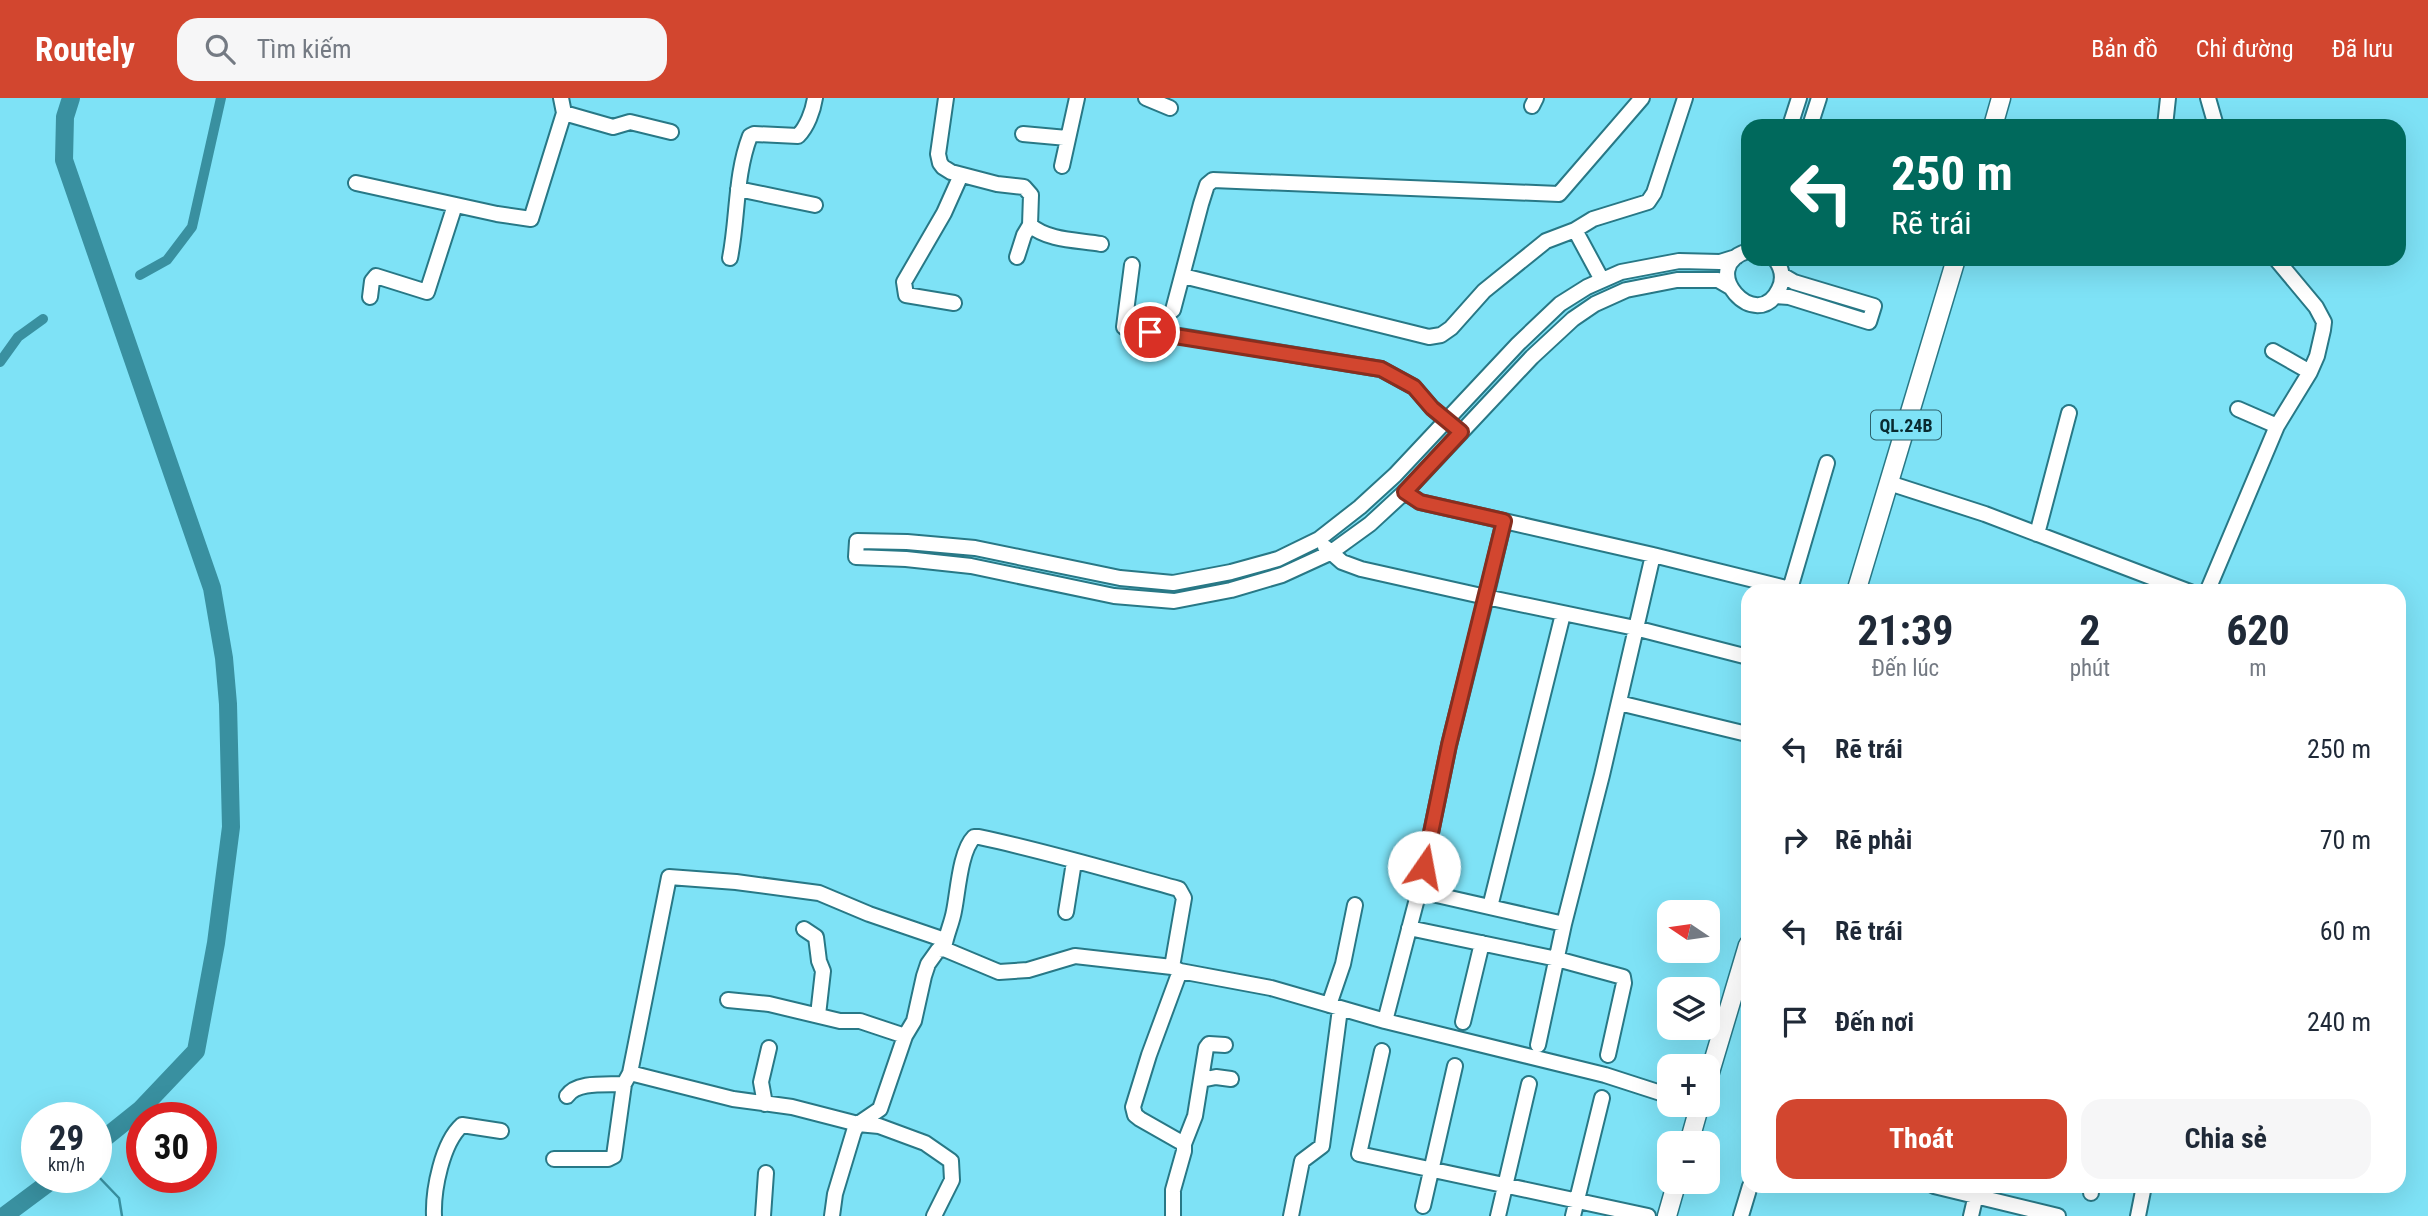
<!DOCTYPE html>
<html lang="vi">
<head>
<meta charset="utf-8">
<style>
	body { margin:0; font-family:"Roboto Condensed",sans-serif; background:#f6f6f7; color:#1f2937; height:100vh; display:flex; flex-direction:column; font-size:26px; white-space:nowrap }
	* { box-sizing:border-box; margin:0 }
	p { font-size:23px; color:#747a83 }
	.icon { flex:none; width:38px; height:38px; fill:none; stroke:currentColor; stroke-width:2; stroke-linecap:round; stroke-linejoin:round }
	.map { position:relative; flex:1; overflow:hidden }
	.side { position:absolute; left:1741px; top:486px; width:665px; height:609px; display:flex; flex-direction:column; background:#fff; border-radius:21px; box-shadow:0 7px 28px #0002 }
	.side>* { flex:none }
	.top-card { position:absolute; left:1741px; top:21px; width:665px; height:147px; border-radius:21px; box-shadow:0 7px 28px #0002; background:#00695c; color:#fff; overflow:hidden }
	.needle { width:46px; rotate:283deg }
	.buttons { position:absolute; left:1657px; top:802px; display:grid; gap:14px }
	.buttons a { display:grid; place-items:center; width:63px; height:63px; border-radius:14px; background:#fff; box-shadow:0 7px 28px #0002; font-size:35px }
	.speed { position:absolute; left:21px; top:1004px; display:flex; gap:14px; font-size:35px; font-weight:700; text-align:center }
	.speed>* { display:grid; place-content:center; width:91px; height:91px; border-radius:50%; background:#fff; box-shadow:0 7px 28px #0002; line-height:1 }
	.speed small { font-size:18px; font-weight:400 }
	.speed .limit { border:10px solid #d22; background:#fff; color:#111 }
	.pin { position:absolute; display:grid; place-items:center; width:60px; height:60px; color:#fff; margin:-30px; border:4px solid #fff; border-radius:50%; box-shadow:0 2px 7px #0007 }
	.me { position:absolute; width:77px; margin:-38px; rotate:12deg; stroke-linejoin:round; filter:drop-shadow(0 0 5px #0008) }
	.turn { display:flex; align-items:center; gap:24px; height:147px; padding:0 35px; font-size:32px }
	.turn .icon { width:91px; height:91px; stroke-width:2.5 }
	.turn b { display:block; font-size:49px; line-height:60px }
	.eta { display:flex; justify-content:space-evenly; align-items:center; height:119px; text-align:center }
	.eta b { font-size:42px; font-weight:700; line-height:49px }
	.action { display:flex; gap:14px; margin-top:auto; padding:14px 35px }
	.action a { flex:1; height:80px; border-radius:21px; background:#d2462f; color:#fff; font-size:28px; font-weight:700; line-height:80px; text-align:center }
	.action a+a { background:#f6f6f7; color:#1f2937 }
	ul { padding:0; list-style:none }
	li { display:flex; align-items:center; gap:21px; height:91px; padding:0 35px }
	li div { flex:1 }
	li b { display:block; font-size:26px }
	li em { font-style:normal }
	header { display:flex; align-items:center; gap:42px; box-sizing:border-box; height:98px; padding:0 35px; background:#d2462f; color:#fff }
	header strong { font-size:33px }
	nav { display:flex; gap:38px; margin-inline-start:auto; font-size:24px }
	.search { width:490px; height:63px; background:#f6f6f7; display:flex; align-items:center; gap:18px; box-sizing:border-box; padding:0 24px; border-radius:21px; color:#747a83; font-size:26px }
	.map>svg:first-child { display:block }
	.lines { fill:none; stroke-linecap:round; stroke-linejoin:round }
	.stream { stroke:#3990a0; stroke-width:2.5 }
	.canal { stroke:#3990a0; stroke-width:10 }
	.river { stroke:#3990a0; stroke-width:18 }
	.minor-casing { stroke:#287886; stroke-width:18 }
	.major-casing { stroke:#287886; stroke-width:21 }
	.minor { stroke:#fff; stroke-width:14 }
	.major { stroke:#fff; stroke-width:18 }
	.route-casing { stroke:#882e1f; stroke-width:18 }
	.route { stroke:#d2462f; stroke-width:12 }
	.labels { text-anchor:middle; dominant-baseline:central; stroke-width:6; stroke-linejoin:round; paint-order:stroke }
	.shield { fill:#7ee2f6; stroke:#2c616b; stroke-width:2 }
	.shield-label { font-size:18px; font-weight:bold; fill:#092a30 }
</style>
</head>
<body>
<header>
<strong>Routely</strong>
<div class="search"><svg class="icon" aria-label="search" viewBox="0 0 24 24"><circle cx="10" cy="10" r="6"/><path d="M15 15l6 6"/></svg>Tìm kiếm</div>
<nav><a>Bản đồ</a><a>Chỉ đường</a><a>Đã lưu</a></nav>
</header>
<div class="map">
<svg width="2428" height="1118" viewBox="0 0 2428 1118">
	<rect width="100%" height="100%" fill="#7ee2f6"/>
	<g class="lines">
		<path class="stream" d="M96 1076 119 1100 122 1118"/>
		<path class="canal" d="M140 177 167 162 192 129 221 0
			M0 264 18 239 43 221"/>
		<path class="river" d="M71 0 65 19 64 62 212 490 224 560 228 606 231 729 216 845 196 953 141 1011 96 1047
			M4 1118 55 1080"/>
		<g class="minor-casing">
			<path id="minor" d="M946 0 938 56 940 65 943 69 951 74 997 86 1024 89 1031 97 1030 127C1048 143 1079 142 1101 146
				M1146 0 1170 10
				M2208 0 2216 28
				M1532 8 1536 0
				M564 15 613 29 630 24 671 34
				M1790 28 1799 0
				M1810 28 1819 0
				M2165 28 2168 0
				M1023 36 1067 40
				M1062 68 1077 0
				M356 85 497 116 531 121 564 15 561 0
				M738 91 815 107
				M1575 132 1602 182
				M1748 153C1695 169 1757 238 1779 191 1784 181 1782 170 1775 161
				M1017 159 1024 137 1030 127
				M730 160C738 120 735 77 750 38L754 36 798 38C807 29 813 13 815 0
				M1132 167 1124 229 1381 271 1414 289 1432 310 1453 328
				M1183 178 1429 239 1441 237 1451 230 1484 193 1546 143 1575 132 1593 121 1648 104 1654 95 1685 0
				M1730 189 1718 182H1677L1626 192 1595 206 1573 221 1532 259 1409 390 1370 426 1330 455 1282 477 1231 492 1174 503 1114 498 971 468 906 461 856 459 857 443 907 444 975 450 1120 480 1173 485 1231 474 1278 461 1319 441 1360 409 1395 377 1518 246 1560 206 1587 189 1621 174 1679 163 1720 164 1736 159
				M1775 198 1789 199 1869 224 1874 208 1794 184 1782 177
				M370 199 372 183 376 178 427 194 455 107
				M954 205 906 197 904 184 944 115 961 77
				M1173 212 1201 106 1207 87 1213 82 1559 96 1642 0
				M2273 253 2310 274
				M2238 311 2277 328
				M1889 385 1985 416 2190 494
				M1405 394 1420 404 1504 423
				M2037 436 2069 315
				M1325 449 1342 464 1361 471 1486 499 1449 647 1419 793 1385 923
				M2207 494 2277 328 2310 274 2317 258 2323 232 2324 224 2316 209 2276 161
				M1748 559 1635 530 1486 499 1504 423 1653 457 1790 491 1827 365
				M1619 605 1747 636 1748 633
				M1419 793 1564 826
				M1490 809 1563 516
				M1066 814 1074 764
				M1409 830 1557 861 1623 879 1624 885 1608 957
				M804 831 816 839 819 863 823 873 818 917
				M944 850C946 837 952 825 954 813 958 794 960 753 974 739H979C1046 753 1112 773 1179 791L1184 800 1172 869
				M728 902 769 906 840 923H860L905 938
				M1329 907 1343 866 1355 807
				M1463 924 1482 845
				M1538 947 1564 826 1602 677 1653 457
				M1382 953 1359 1056 1648 1118
				M630 975 733 1001 792 1009 858 1026 879 1028 925 1045 951 1063 952 1082 934 1118
				M1201 982 1216 979 1231 981
				M567 998C577 983 607 987 624 986
				M765 1006 761 984 769 950
				M1184 1046 1195 1018 1206 950 1209 946 1225 947
				M554 1061H608L614 1058 624 986 630 975 669 779 736 784 819 795 869 816 945 842
				M1934 1088 2058 1118
				M2091 1088V1095
				M1423 1108 1455 968
				M434 1118C433 1092 442 1045 462 1027L501 1033
				M763 1118 766 1075
				M832 1118 835 1096 854 1033 858 1026 880 1011 905 938 914 923 924 878 928 866 938 852 944 851 999 874 1028 872 1075 858 1172 869 1180 873 1271 890 1385 923 1605 977 1670 998
				M1173 1118V1092L1184 1053V1046L1140 1021 1135 1017 1133 1009 1149 957 1180 873
				M1291 1118 1302 1063 1322 1048 1340 911
				M1498 1118 1529 986
				M1573 1118 1602 1000
				M1741 1118 1750 1088
				M1971 1118 1978 1088
				M2138 1118 2144 1088"/>
		</g>
		<g class="major-casing">
			<path id="major" d="M1993 28 2001 0
				M1856 494 1956 161
				M1708 981 1748 847
				M1689 1045 1700 1006
				M1667 1118 1677 1083"/>
		</g>
		<use href="#minor" class="minor"/>
		<use href="#major" class="major"/>
	</g>
	<g class="lines">
		<g class="route-casing">
			<path id="route" d="M1150 234 1381 271 1414 289 1432 310 1461 334 1405 394 1420 404 1504 423 1449 647 1424 769"/>
		</g>
		<use href="#route" class="route"/>
	</g>
	<g class="labels">
		<rect class="shield" x="1871" y="312.5" width="70" height="29" rx="5"/>
		<g class="shield-label">
			<text x="1906" y="327">QL.24B</text>
		</g>
	</g>
</svg>
<div class="buttons">
<a><svg class="needle" viewBox="-14 -14 28 28"><path d="M0-13l5 13h-10z" fill="#e53935"/><path d="M0 13l5-13h-10z" fill="#747a83"/></svg></a>
<a><svg class="icon" aria-label="layers" viewBox="0 0 24 24"><path d="M12 4l9 5-9 5-9-5zM3 14l9 5 9-5"/></svg></a>
<a>+</a>
<a>−</a>
</div>
<div class="speed"><div>29<small>km/h</small></div><div class="limit">30</div></div>
<div class="pin" style="left:1150px;top:234px;background:#d93025"><svg class="icon" aria-label="arrive" viewBox="0 0 24 24"><path d="M6 21V4h12l-3 4 3 4H6"/></svg></div>
<svg class="me" style="left:1424px;top:769px" viewBox="-20 -20 40 40"><circle r="19" fill="#fff"/><path d="M0-13L10 11 0 6-10 11z" fill="#d2462f"/></svg>
<div class="top-card">
<div class="turn"><svg class="icon" aria-label="left" viewBox="0 0 24 24"><path d="M17 20v-9H6M10 6l-5 5 5 5"/></svg><div><b>250 m</b>Rẽ trái</div></div>
</div>
<section class="side">
<div class="eta">
<div><b>21:39</b><p>Đến lúc</p></div>
<div><b>2</b><p>phút</p></div>
<div><b>620</b><p>m</p></div>
</div>
<ul>
<li><svg class="icon" aria-label="left" viewBox="0 0 24 24"><path d="M17 20v-9H6M10 6l-5 5 5 5"/></svg><div><b>Rẽ trái</b></div><em>250 m</em></li>
<li><svg class="icon" aria-label="right" viewBox="0 0 24 24"><path d="M7 20v-9h11M14 6l5 5-5 5"/></svg><div><b>Rẽ phải</b></div><em>70 m</em></li>
<li><svg class="icon" aria-label="left" viewBox="0 0 24 24"><path d="M17 20v-9H6M10 6l-5 5 5 5"/></svg><div><b>Rẽ trái</b></div><em>60 m</em></li>
<li><svg class="icon" aria-label="arrive" viewBox="0 0 24 24"><path d="M6 21V4h12l-3 4 3 4H6"/></svg><div><b>Đến nơi</b></div><em>240 m</em></li>
</ul>
<div class="action"><a>Thoát</a><a>Chia sẻ</a></div>
</section>
</div>
</body>
</html>
